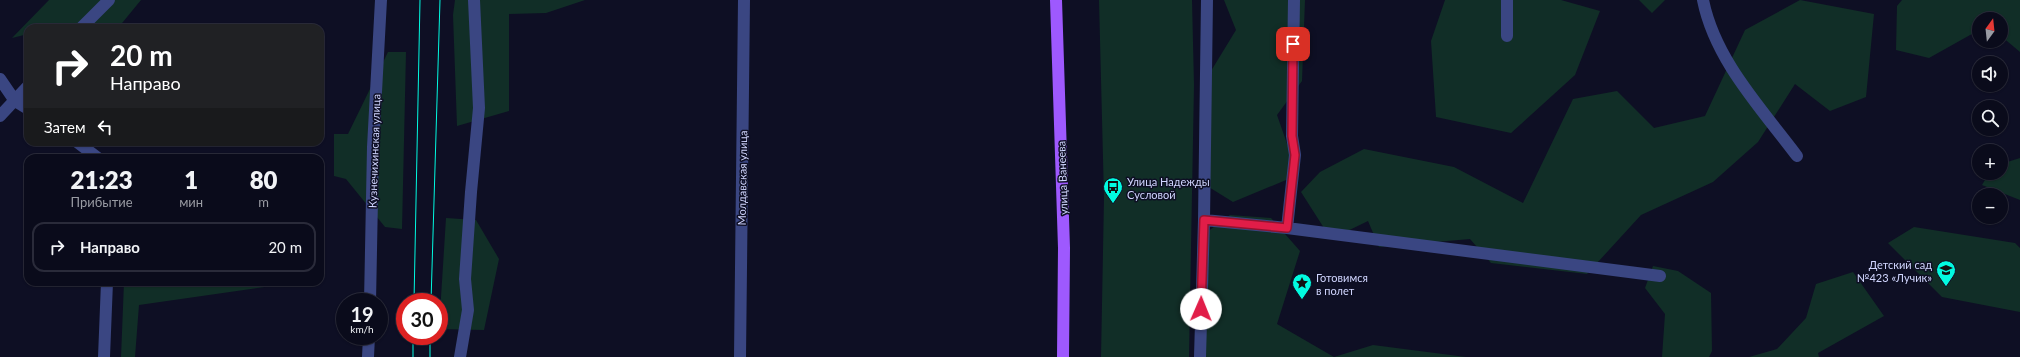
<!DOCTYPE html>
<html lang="ru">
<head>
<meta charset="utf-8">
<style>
	body { margin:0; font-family:Lato,sans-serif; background:#181928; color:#f1f3f6; height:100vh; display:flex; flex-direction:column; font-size:15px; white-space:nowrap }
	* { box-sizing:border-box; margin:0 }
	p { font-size:13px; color:#999ba3 }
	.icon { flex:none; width:22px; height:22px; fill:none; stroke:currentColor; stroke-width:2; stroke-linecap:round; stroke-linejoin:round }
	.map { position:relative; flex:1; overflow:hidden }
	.drawer { position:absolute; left:24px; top:154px; width:300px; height:132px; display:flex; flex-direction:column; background:#0a0b1b; border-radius:12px; box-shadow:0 1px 3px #0004,0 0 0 1px #2a2b3a }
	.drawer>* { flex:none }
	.hud { position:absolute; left:24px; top:24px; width:300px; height:122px; border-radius:12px; box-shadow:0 1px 3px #0004,0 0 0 1px #2a2b3a; background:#202124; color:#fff; overflow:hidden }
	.needle { width:26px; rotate:15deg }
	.controls { position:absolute; left:1972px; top:12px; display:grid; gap:8px }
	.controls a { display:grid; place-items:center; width:36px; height:36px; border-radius:50%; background:#0a0b1b; box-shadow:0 1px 3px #0004,0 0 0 1px #2a2b3a; font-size:20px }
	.speed { position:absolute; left:336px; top:293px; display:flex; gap:8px; font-size:20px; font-weight:700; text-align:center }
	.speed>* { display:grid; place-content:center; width:52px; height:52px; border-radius:50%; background:#0a0b1b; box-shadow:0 1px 3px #0004,0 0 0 1px #2a2b3a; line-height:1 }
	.speed small { font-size:10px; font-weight:400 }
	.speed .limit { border:6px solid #d22; background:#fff; color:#111 }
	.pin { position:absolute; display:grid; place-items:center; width:34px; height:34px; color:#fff; margin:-17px; border-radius:8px; box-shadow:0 2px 6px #0006 }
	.me { position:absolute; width:44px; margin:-22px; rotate:1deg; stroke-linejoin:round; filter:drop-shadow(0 0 3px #0008) }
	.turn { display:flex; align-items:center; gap:14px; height:84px; padding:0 20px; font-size:18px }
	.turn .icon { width:52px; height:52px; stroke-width:2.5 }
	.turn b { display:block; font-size:28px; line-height:34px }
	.then { display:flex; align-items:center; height:38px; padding:0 20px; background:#0003; gap:8px; font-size:15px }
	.eta { display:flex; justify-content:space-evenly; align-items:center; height:68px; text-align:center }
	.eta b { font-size:24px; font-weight:800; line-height:28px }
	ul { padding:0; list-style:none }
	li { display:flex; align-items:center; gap:12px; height:50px; margin:0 8px 6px; padding:0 12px; border:2px solid #2a2b3a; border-radius:12px }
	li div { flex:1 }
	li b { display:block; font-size:15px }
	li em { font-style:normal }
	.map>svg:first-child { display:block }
	.green { fill:#112e27 }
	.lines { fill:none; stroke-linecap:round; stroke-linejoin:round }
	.minor { stroke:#3a4682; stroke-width:12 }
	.major { stroke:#9e59fe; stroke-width:12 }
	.tram { stroke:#02fae0; stroke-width:1 }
	.route-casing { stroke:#92132f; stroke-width:10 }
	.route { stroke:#e11d48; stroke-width:7 }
	.labels { text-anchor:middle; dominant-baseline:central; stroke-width:3; stroke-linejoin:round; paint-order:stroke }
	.street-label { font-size:11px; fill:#d1d6ff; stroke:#0e0f24 }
	.poi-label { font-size:11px; fill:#d1d6ff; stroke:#0e0f24; text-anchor:start }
</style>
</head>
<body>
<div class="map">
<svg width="2020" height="357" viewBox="0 0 2020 357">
	<rect width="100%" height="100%" fill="#0e0f24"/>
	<path class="green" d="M49 0H141L118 28H60L59 26 28 28V34L12 38Z
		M455 0H585L546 13 509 14V111L457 126 453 15Z
		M1099 0H1192L1194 85 1189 357H1101L1104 198Z
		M1224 0H1305L1302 81 1277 115 1298 175 1233 202 1199 181 1200 89 1236 30Z
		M1445 0H1561L1600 11 1575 75 1511 133 1436 117 1431 41Z
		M1639 0H1665L1652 13Z
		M1800 0 1874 14 1866 97 1830 111 1795 84 1758 142 1713 182 1641 215 1587 274 1491 263 1470 239 1379 247 1368 221 1331 239 1301 192 1320 172 1364 149 1454 167 1523 203 1573 99 1617 91 1654 128 1705 116 1745 30Z
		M1902 0H2020V52L2001 36V19H1979V30L1929 58 1896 50 1897 6Z
		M388 52H406L402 229 385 227 346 179 334 176V134H348Z
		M2020 158V200L1982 185 1989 173H2001V164Z
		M1230 215 1271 218 1300 251 1277 324 1334 357 1373 345 1466 357H1197L1207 232Z
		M446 218 476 220 499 259 484 330 439 329Z
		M1914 227 2015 243 2020 248V312L1942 297 1888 243Z
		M1653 266 1678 271 1711 293 1712 351 1709 357H1662L1665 314 1645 288Z
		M1853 272 1884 316 1818 353 1819 357H1749L1777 349 1806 318 1816 284Z
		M124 282H277L278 285 139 305 135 357H121Z"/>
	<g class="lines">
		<path class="minor" d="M1703 0C1715 60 1761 108 1797 156
			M81 28 109 0
			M1507 36V0
			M0 79 15 101 28 109
			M0 116 28 86
			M77 142 98 158
			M1204 220 1287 228 1660 276
			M1287 228 1295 155 1292 136 1294 0
			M370 302 373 147 381 0
			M104 357 107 282
			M368 357 369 336
			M460 357 468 310 465 279 471 192 479 108 474 0
			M740 357 744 0
			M1200 357 1204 220 1207 0"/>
		<path class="major" d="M1056 0 1064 248 1063 357"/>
		<path class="tram" d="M414 302 420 0
			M431 302 440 0
			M413 357V336
			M430 357V336"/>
	</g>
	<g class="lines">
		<g class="route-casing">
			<path id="route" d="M1201 309 1204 220 1287 228 1295 155 1292 136 1293 44"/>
		</g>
		<use href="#route" class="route"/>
	</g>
	<defs>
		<g id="bus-pin" transform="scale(1)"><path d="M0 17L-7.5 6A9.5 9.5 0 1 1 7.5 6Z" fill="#02fae0" stroke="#0e0f24"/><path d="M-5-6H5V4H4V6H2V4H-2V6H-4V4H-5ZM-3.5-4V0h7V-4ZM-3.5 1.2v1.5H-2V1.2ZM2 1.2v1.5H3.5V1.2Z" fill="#111"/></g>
		<g id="school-pin" transform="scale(1)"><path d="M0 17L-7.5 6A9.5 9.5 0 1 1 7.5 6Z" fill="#02fae0" stroke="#0e0f24"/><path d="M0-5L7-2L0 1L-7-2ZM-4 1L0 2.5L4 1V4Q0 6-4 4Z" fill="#111"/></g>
		<g id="sight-pin" transform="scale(1)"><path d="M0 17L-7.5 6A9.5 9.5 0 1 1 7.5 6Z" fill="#02fae0" stroke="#0e0f24"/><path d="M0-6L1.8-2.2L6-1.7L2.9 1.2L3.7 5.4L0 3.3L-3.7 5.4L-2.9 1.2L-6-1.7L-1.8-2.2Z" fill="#111"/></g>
	</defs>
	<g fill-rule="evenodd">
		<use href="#bus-pin" x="1113" y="187"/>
		<use href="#school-pin" x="1946" y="270"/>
		<use href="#sight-pin" x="1302" y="283"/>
	</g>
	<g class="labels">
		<g class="street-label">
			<text transform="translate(374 151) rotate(-88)">Кузнечихинская улица</text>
			<text transform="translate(742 178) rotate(-89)">Молдавская улица</text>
			<text transform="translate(1062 178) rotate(-92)">улица Ванеева</text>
		</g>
		<g class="poi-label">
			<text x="1127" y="181">Улица Надежды<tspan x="1127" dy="13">Сусловой</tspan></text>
			<text x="1932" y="264" text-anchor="end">Детский сад<tspan x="1932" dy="13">№423 «Лучик»</tspan></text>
			<text x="1316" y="277">Готовимся<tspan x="1316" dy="13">в полет</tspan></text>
		</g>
	</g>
</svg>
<div class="controls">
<a><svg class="needle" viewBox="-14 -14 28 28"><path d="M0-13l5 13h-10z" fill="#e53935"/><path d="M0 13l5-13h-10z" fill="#999ba3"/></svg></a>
<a><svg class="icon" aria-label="sound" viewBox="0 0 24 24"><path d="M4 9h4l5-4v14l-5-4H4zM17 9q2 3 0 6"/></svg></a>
<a><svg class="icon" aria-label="search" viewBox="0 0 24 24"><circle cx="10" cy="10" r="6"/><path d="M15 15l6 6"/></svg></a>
<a>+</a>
<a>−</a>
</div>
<div class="speed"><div>19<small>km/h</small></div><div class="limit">30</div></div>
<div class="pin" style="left:1293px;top:44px;background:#d93025"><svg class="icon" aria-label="arrive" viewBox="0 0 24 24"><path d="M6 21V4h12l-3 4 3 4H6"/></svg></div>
<svg class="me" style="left:1201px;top:309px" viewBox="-20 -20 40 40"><circle r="19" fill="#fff"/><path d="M0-13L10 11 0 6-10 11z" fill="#e11d48"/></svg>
<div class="hud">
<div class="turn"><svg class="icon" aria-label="right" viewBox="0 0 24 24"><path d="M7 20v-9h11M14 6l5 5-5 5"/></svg><div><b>20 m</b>Направо</div></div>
<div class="then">Затем<svg class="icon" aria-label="left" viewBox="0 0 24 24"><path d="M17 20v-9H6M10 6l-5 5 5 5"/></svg></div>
</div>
<section class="drawer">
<div class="eta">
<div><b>21:23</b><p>Прибытие</p></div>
<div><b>1</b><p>мин</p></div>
<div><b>80</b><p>m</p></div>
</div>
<ul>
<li><svg class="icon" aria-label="right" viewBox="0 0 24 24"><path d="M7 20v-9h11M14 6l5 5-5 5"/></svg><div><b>Направо</b></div><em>20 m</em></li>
</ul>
</section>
</div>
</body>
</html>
